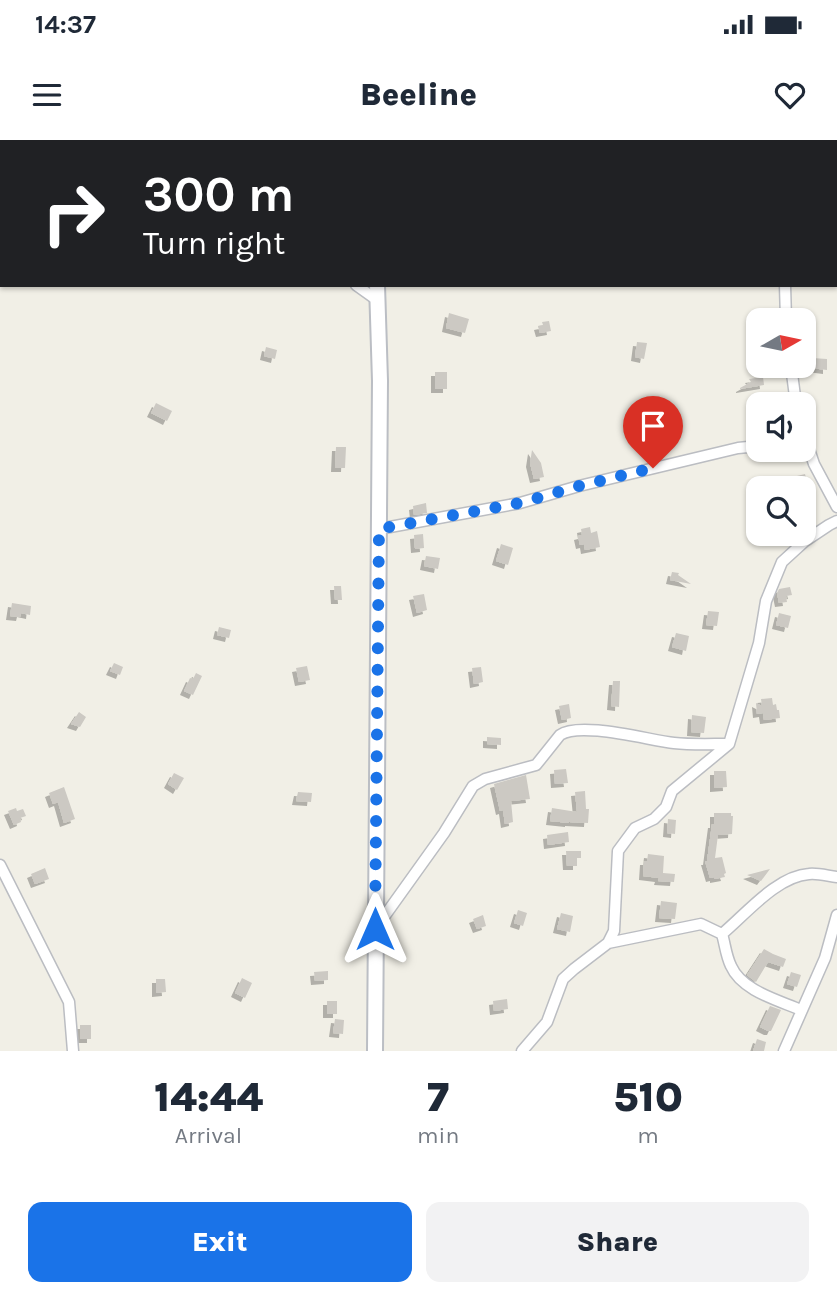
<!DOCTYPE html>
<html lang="en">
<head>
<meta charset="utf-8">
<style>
	body { margin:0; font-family:Karla,sans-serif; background:#f2f2f3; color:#1f2937; height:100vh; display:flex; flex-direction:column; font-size:26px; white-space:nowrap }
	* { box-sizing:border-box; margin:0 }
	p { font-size:23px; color:#747a83 }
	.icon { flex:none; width:38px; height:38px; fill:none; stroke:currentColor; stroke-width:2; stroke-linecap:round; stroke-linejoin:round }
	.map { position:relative; height:911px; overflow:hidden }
	.side { display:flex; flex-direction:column; background:#fff; flex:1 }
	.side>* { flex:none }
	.top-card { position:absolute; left:0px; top:0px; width:838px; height:147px; box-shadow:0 2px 5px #0004; background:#202124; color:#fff; overflow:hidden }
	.needle { width:46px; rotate:81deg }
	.tools { position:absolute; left:746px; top:168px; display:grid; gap:14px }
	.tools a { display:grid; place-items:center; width:70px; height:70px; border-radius:14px; background:#fff; box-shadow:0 2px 5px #0004; font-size:35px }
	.pin { position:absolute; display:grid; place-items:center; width:60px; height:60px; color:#fff; margin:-72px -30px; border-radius:50% 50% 50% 0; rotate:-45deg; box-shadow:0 0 7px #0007 }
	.pin .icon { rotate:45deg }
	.me { position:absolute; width:77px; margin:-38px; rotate:0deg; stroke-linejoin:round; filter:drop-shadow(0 0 5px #0008) }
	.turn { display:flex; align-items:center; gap:24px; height:147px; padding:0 28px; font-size:32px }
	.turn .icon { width:91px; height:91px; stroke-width:2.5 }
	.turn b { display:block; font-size:49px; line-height:60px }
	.eta { display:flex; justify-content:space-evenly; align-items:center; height:119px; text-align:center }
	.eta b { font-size:42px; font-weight:800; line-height:49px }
	.cta { display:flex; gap:14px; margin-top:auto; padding:14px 28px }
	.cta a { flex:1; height:80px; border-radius:14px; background:#1a73e8; color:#fff; font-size:28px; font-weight:800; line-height:80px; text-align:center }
	.cta a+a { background:#f2f2f3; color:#1f2937 }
	.status { display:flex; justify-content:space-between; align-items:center; height:49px; padding:0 35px; background:#fff; direction:ltr }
	.status svg { height:19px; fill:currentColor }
	header { display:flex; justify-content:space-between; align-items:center; height:91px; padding:0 28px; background:#fff; font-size:32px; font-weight:800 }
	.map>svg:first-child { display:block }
	.building { fill:#ccc9c3; filter:url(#shadow) }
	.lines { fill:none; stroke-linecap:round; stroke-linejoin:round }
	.street-casing { stroke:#bbbdc2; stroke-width:13 }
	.secondary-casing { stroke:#bbbec4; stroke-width:18 }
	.street { stroke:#fff; stroke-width:10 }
	.secondary { stroke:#fff; stroke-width:14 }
	.route { stroke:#1a73e8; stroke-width:12; stroke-dasharray:0 21.6 }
</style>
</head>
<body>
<div class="status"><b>14:37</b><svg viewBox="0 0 49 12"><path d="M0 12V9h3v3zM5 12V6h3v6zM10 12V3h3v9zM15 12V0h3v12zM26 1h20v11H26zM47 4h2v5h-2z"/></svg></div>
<header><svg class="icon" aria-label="menu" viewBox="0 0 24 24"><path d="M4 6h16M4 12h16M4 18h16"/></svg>Beeline<svg class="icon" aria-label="heart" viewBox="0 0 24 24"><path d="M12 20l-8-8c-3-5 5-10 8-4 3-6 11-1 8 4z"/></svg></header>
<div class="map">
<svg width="837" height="911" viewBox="0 0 837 911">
	<defs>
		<filter id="shadow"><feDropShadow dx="-4" dy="4" stdDeviation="0" flood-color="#0004"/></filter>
	</defs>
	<rect width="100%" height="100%" fill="#f1efe6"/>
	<path class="building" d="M449 173 469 179 465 193 446 188Z
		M549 181 551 191 540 193 538 186 543 185 542 182Z
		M637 202 647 203 644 219 635 217Z
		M266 207 277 210 275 219 264 216Z
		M812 218 827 219V230L811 228Z
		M435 232H447V249H435Z
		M763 237 764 245 740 249V248L751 242 749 239Z
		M156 263 172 271 167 281 151 273Z
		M336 307H346L345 328H335Z
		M532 310 541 323 544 337 534 339 530 323Z
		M805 334 808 345 800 347 797 336Z
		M426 363 427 373 414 375 413 366Z
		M590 387 591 393 597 391 600 407 585 410 584 404 580 405 578 396 582 395 581 389Z
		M423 394 424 408 415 409 414 395Z
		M501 404 513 408 508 425 496 421Z
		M426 416 440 418 438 429 424 426Z
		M672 432 679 433 678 435 691 444 670 440Z
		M334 446H341L342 460H335Z
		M790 447 792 455 786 456 787 462 779 463 777 453 779 449Z
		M424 454 427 470 417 473 413 456Z
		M12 463 31 466 30 475 21 473 20 477 10 476Z
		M708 471 719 472 717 486 706 485Z
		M779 473 791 476 788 488 776 485Z
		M219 487 231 490 229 498 217 495Z
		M676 493 689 496 686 511 672 507Z
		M114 523 123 527 120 535 110 531Z
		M307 526 310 540 299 542 296 528Z
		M481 527 483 542 474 544 472 528Z
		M196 533 202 536 193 555 184 551 190 538 193 539Z
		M613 541H620L619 567 611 566Z
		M772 558 773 565 776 564 777 570H779L780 578 764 580 763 573 757 574 756 563 762 566 761 559Z
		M569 564 571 578 562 580 559 566Z
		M79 572 86 577 80 587 71 584Z
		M692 575 706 577 704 593 691 592Z
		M487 597 501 598V605L487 604Z
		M566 629 568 643 555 644 554 630Z
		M714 631H726L727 647 714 648Z
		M174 633 184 638 177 650 168 644Z
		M526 635 530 659 511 661 513 682 505 684 503 670 500 671 494 644Z
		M64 647 75 679 64 683 58 662 53 664 49 653Z
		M585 651 586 669H589L588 683 569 682V683L550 681 552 668 577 672 575 652Z
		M298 652 312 653 311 662 296 661Z
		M16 668 17 671 23 669 26 676 20 678 21 682 14 685 8 671Z
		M714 673H731V676H733L732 694 718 695 715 718 722 717 726 733 724 734 725 737 714 739V737L710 738 705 721H707L712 684H714Z
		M668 679 676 680 675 694 667 693Z
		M568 692 569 702 548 705 547 695Z
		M566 711H581V718H577V726H567Z
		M648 714 664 716 663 733 675 734 674 742 658 741 659 738 643 736 644 721H647Z
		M45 728 49 739 35 744 31 734Z
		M770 729 761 741 747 735Z
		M661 761 677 763 675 779 659 778Z
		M518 770 527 773 523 786 514 783Z
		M561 773 573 776 570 792 557 789Z
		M483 775 486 786 477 789 473 779Z
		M764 809 773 814 786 819 783 827 768 822 756 842 747 835Z
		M328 831V840L315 841 314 832Z
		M791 832 801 835 797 847 787 844Z
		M242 838 252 843 245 858 235 853Z
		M156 839H165L166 852 156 853Z
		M507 859 508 869 494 871 493 861Z
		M327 861H337V874H327Z
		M770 866 781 870 771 891H768L760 887Z
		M335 879 344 880 343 894 333 893Z
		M80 885H91V899H80Z
		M757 899 766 902 764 911H753Z"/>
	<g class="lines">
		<g class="street-casing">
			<path id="street" d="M786 2V0
				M0 45H2
				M356 145 377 160
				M785 145 786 180
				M791 226 796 264
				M803 291 814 324 837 367
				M379 389 520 363 579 346 738 308 758 306
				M0 725 69 862 73 911
				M376 788 444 693 473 646 485 639 536 625 560 595C580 581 648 600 674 603 692 605 711 604 729 604
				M722 794C725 804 726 816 731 826 742 851 778 860 801 870
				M608 803 701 784 722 794C746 774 777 736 809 734 818 733 828 736 837 737
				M522 911 547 882 563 839 574 829 608 803 614 791 618 711 635 688 654 679 666 667 672 651 729 604 759 503 766 461 782 422 805 401 829 385 837 381
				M784 911 825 818 837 775"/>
		</g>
		<g class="secondary-casing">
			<path id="secondary" d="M383 2V0
				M375 911 380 241 377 145"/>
		</g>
		<use href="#street" class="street"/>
		<use href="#secondary" class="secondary"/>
	</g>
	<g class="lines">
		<path class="route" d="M375 789 379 389 520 363 579 346 653 328"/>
	</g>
</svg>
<div class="tools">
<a><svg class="needle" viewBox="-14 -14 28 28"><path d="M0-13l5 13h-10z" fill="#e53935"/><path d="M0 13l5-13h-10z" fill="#747a83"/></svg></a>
<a><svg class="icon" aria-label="sound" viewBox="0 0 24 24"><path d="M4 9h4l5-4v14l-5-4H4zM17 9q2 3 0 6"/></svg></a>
<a><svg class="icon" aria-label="search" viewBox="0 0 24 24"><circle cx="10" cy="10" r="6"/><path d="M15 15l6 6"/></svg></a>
</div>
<div class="pin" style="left:653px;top:328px;background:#d93025"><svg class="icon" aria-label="arrive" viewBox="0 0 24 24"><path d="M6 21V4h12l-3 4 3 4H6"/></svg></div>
<svg class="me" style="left:375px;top:789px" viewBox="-20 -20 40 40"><path d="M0-17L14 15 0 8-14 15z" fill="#1a73e8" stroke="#fff" stroke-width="4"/></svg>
<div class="top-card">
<div class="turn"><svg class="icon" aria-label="right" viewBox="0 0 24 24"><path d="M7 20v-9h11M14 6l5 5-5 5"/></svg><div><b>300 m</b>Turn right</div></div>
</div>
</div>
<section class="side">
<div class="eta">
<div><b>14:44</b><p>Arrival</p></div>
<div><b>7</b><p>min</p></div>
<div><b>510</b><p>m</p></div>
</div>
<div class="cta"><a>Exit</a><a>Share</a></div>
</section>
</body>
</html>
